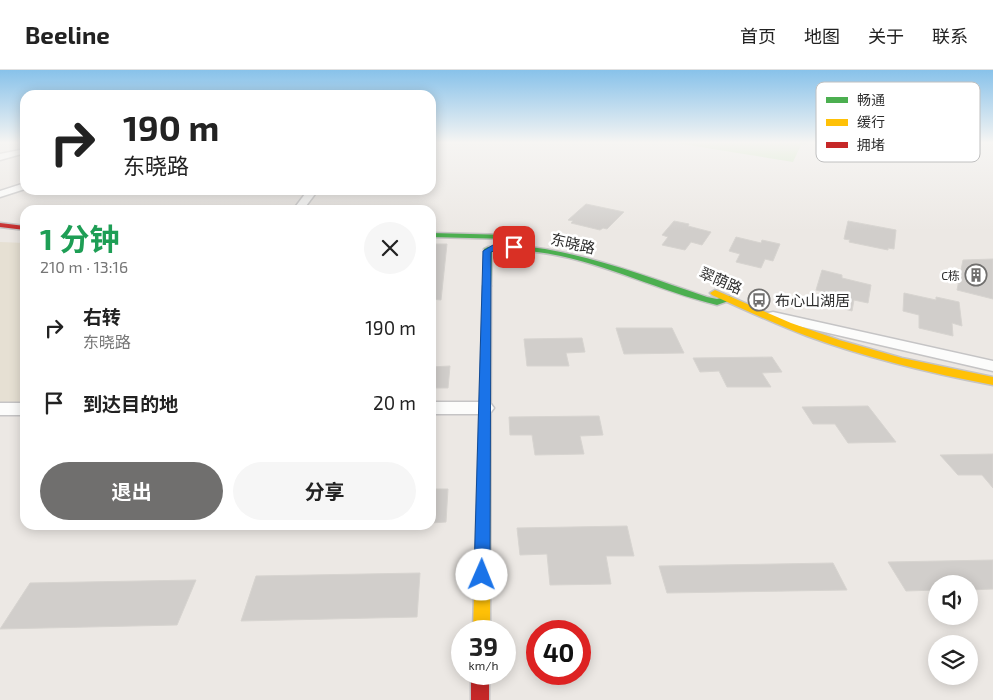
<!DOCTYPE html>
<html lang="zh">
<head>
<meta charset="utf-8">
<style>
	body { margin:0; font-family:"Exo 2","Noto Sans SC",sans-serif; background:#f6f6f6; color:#222; height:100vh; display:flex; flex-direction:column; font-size:19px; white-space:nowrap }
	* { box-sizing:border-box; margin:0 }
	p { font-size:16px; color:#767676 }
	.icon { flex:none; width:28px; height:28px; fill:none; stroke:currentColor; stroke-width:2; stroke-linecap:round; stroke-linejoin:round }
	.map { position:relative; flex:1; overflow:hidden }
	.details { position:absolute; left:20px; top:135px; width:416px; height:325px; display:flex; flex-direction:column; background:#fff; border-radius:15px; box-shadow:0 2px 12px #0003 }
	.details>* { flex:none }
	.guide { position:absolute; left:20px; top:20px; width:416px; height:105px; border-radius:15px; box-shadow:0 2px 12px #0003; background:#fff; color:#222; overflow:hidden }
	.controls { position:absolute; left:928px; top:505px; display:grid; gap:10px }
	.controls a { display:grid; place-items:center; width:50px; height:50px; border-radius:50%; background:#fff; box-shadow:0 2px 12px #0003; font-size:25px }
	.speed { position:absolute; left:451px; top:550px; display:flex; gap:10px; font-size:25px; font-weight:700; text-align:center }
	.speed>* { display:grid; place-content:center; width:65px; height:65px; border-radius:50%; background:#fff; box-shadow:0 2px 12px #0003; line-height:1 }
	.speed small { font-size:12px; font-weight:400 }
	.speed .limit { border:8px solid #d22; background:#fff; color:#111 }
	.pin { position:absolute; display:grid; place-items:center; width:42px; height:42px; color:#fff; margin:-21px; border-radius:10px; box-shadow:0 2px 8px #0006 }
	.me { position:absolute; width:55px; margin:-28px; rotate:1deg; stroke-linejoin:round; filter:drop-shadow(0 0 4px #0008) }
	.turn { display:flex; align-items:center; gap:18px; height:105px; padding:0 20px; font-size:22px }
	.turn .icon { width:65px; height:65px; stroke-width:2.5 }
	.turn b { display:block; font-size:35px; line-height:42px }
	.round { display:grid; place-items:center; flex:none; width:52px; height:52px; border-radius:26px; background:#f6f6f6 }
	.head { display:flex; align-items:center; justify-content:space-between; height:85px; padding:0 20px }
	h1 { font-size:30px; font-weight:700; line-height:38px; color:#1e9e55 }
	.action { display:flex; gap:10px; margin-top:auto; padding:10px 20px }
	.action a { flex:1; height:58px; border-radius:30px; background:#706f6e; color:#fff; font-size:20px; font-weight:700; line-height:58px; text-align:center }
	.action a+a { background:#f6f6f6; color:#222 }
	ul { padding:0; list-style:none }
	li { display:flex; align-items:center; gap:15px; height:75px; padding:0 20px }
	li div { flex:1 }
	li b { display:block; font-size:19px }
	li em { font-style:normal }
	header { display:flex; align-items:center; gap:30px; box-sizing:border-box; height:70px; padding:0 25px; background:#fff; border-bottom:1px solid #e0e0e0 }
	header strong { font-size:24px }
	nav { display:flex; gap:28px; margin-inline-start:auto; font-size:18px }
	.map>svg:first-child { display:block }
	.education { fill:#e6e0d3 }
	.green { fill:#cee6be }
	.building { fill:#d1cecb; stroke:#d7d4d0 }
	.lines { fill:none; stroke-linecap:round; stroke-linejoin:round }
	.street-casing { stroke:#c5c4c5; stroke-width:3 }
	.fast-casing { stroke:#c5c4c5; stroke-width:3 }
	.slow-casing { stroke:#c5c4c5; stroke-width:3 }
	.jam-casing { stroke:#c5c4c5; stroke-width:3 }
	.street { fill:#fcfcfb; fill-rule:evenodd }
	.fast { fill:#4caf50; fill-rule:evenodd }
	.slow { fill:#ffc107; fill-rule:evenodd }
	.jam { fill:#c62828; fill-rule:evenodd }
	.route { fill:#1a73e8; stroke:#114b97 }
	.labels { text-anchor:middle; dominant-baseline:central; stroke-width:5; stroke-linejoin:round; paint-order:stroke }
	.far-poi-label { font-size:12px; fill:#2e2e2e; stroke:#fff; text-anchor:end }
	.street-label { font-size:15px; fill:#2e2e2e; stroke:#fff }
	.poi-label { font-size:15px; fill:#2e2e2e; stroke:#fff; text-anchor:start }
	.key { fill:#fff; stroke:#c0c0c0; stroke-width:1 }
	.key-label { font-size:14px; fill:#2e2e2e }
</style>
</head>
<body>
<header>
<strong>Beeline</strong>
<nav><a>首页</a><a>地图</a><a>关于</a><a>联系</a></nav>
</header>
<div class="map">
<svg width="993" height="630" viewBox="0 0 993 630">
	<rect width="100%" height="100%" fill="#ece8e4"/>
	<path class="education" d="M0 172 25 173V333H0Z"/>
	<path class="green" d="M676 73H810L801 75 793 92Z"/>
	<path class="building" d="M586 134 624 142 607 159 603 158 600 160 571 153 573 151 568 150Z
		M674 151 689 154 688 156 711 162 702 175 691 172 685 180 662 175 668 167 662 165Z
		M848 151 896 160 894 179 888 178V180L849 172 850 170 844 169Z
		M736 167 761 173 762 170 780 174 773 191 765 189 761 198 736 192 740 184 729 181Z
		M431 174H447L441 230 431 229Z
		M993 189V229L957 220 963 190Z
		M822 200 842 205V208L871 215 868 233 854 230 852 241 822 233 824 222 816 220Z
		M904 223 936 230V227L959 232 962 256 952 253 953 266 919 258V245L903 241Z
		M616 258H672L684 283 624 284Z
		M582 268 585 282 566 283 569 296H527L524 269Z
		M772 287 782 302 762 303 771 317H727L719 301 700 302 693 288Z
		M450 296 448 318H431V297Z
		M868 336 896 372 848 373 835 354H813L802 337Z
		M599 346 603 365 580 366 584 384 535 385 532 365H510L509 347Z
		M993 384V418L982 405H958L940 385Z
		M431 419H448L446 452 431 453Z
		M627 456 634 486H606L611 514 550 515 547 484 520 485 517 458Z
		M993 490V519L969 520V514H936V520L906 521 888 492Z
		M833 493 847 520 667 523 659 496Z
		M420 503 417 547 241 551 256 506Z
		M196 510 177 555 0 559 30 513Z"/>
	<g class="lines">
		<g class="street-casing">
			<path id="street" d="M25 79V83L0 90V84Z
				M25 113V119L0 127V121Z
				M308 120H318L303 140H293Z
				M773 242 993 291V301L768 249 766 246 768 243Z
				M431 332H485L491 334 494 338 491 342 485 344H431Z
				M0 333H25V345H0Z"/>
		</g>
		<g class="fast-casing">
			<path id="fast" d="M431 163 509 165 513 167 509 169 431 167Z
				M511 175C579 180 642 205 707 227L717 229 729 226 734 229 717 235C642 217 571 174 492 181L491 216 487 219 484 218V179L488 177Z"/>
		</g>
		<g class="slow-casing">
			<path id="slow" d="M487 213 491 216 490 561H473L483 216Z
				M715 220 791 253 839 270 902 288 993 307V315C930 303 867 288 807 266 775 254 743 239 712 225L710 223Z"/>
		</g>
		<g class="jam-casing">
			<path id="jam" d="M0 153 25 156V160L0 157Z
				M471 604H489V630H471Z"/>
		</g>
		<use href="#street" class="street"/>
		<use href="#fast" class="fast"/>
		<use href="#slow" class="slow"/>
		<use href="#jam" class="jam"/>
	</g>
	<linearGradient id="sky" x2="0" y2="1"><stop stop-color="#88c2ea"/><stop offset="0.45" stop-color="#f6f5f3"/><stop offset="1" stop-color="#f6f5f3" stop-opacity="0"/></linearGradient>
	<rect width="993" height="161" fill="url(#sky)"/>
	<path class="route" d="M493 175H514L518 177C511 182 500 178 491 182L490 505 488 511 482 513 476 511 474 505 483 181Z"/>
	<defs>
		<g id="building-ring" transform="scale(1.125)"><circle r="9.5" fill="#fff" stroke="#706f6e" stroke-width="1.5"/><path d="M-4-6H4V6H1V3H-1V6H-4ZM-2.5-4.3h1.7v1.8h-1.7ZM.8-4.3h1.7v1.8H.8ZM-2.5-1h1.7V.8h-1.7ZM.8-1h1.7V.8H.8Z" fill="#706f6e"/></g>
		<g id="bus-ring" transform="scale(1.125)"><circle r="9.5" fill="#fff" stroke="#706f6e" stroke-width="1.5"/><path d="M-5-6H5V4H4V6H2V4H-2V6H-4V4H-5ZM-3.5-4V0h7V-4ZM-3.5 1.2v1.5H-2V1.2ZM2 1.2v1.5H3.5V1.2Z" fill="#706f6e"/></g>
	</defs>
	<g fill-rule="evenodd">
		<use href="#building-ring" x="976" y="205"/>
		<use href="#bus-ring" x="759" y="230"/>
	</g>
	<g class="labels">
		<g class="far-poi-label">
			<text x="960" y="205">C栋</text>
		</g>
		<g class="street-label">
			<text transform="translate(573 173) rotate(13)">东晓路</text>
			<text transform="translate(721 210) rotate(23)">翠荫路</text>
		</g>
		<g class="poi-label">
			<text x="775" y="230">布心山湖居</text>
		</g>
	</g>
	<rect x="816" y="12" width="164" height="80" rx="8" class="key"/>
	<rect x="826" y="27" width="22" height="6" fill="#4caf50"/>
	<rect x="826" y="49" width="22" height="7" fill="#ffc107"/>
	<rect x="826" y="72" width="22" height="6" fill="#c62828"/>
	<g class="key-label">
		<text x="857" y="35">畅通</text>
		<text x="857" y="57">缓行</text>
		<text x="857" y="80">拥堵</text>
	</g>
</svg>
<div class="controls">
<a><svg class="icon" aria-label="sound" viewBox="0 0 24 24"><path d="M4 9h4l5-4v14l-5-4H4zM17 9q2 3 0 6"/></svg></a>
<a><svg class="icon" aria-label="layers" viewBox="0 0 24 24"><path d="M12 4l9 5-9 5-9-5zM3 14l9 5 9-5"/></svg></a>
</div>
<div class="speed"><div>39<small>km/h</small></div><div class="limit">40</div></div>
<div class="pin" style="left:514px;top:177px;background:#d93025"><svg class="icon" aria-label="arrive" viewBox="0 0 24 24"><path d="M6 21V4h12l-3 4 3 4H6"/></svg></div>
<svg class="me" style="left:482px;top:505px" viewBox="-20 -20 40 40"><circle r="19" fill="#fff"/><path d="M0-13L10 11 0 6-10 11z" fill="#1a73e8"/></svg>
<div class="guide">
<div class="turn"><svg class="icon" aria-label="right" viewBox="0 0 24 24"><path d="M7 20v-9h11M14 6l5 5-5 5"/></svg><div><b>190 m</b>东晓路</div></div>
</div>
<section class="details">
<div class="head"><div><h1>1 分钟</h1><p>210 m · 13:16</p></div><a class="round"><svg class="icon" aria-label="close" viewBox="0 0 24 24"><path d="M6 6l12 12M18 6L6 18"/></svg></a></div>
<ul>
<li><svg class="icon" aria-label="right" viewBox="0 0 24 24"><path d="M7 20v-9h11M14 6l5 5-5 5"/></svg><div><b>右转</b><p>东晓路</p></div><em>190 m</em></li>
<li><svg class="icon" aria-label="arrive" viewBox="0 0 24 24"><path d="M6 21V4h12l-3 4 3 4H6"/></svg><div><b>到达目的地</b></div><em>20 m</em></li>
</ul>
<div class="action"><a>退出</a><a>分享</a></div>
</section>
</div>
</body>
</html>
